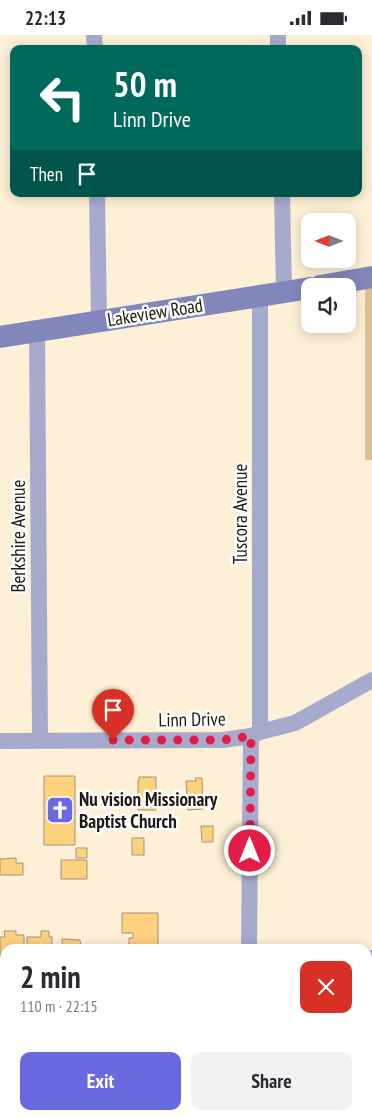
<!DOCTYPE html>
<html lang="en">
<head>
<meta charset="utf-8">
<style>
	body { margin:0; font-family:"PT Sans Narrow",sans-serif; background:#f2f2f3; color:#2b2b33; height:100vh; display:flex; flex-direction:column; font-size:19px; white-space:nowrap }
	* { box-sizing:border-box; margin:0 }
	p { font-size:16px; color:#7c7c81 }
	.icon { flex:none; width:28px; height:28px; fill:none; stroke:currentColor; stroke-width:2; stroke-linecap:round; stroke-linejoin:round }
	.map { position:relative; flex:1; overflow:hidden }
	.side { position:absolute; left:0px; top:909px; width:372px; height:176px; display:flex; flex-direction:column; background:#fff; border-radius:15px 15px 0 0; box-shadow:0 2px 12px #0003 }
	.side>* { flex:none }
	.top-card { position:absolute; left:10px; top:10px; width:352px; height:152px; border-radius:10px; box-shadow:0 2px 12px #0003; background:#00695c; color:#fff; overflow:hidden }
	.needle { width:32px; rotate:270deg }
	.fabs { position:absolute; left:301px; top:178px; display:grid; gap:10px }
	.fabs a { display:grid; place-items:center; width:55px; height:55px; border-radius:10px; background:#fff; box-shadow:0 2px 12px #0003; font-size:25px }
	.pin { position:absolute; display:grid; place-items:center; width:42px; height:42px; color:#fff; margin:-51px -21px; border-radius:50% 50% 50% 0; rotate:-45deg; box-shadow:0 0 5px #0007 }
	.pin .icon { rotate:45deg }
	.me { position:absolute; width:55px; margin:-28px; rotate:0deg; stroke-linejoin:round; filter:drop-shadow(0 0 4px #0008) }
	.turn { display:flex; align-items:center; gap:18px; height:105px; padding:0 20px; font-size:22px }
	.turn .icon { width:65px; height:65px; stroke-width:2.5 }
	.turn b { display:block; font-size:35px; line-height:42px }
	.then { display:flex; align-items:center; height:48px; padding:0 20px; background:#0003; gap:10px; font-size:19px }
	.round { display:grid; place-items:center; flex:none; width:52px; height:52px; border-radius:10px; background:#f2f2f3 }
	.overview { display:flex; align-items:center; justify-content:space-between; height:85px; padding:0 20px }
	h1 { font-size:30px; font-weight:600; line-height:38px }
	.primary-button { display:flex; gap:10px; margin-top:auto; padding:10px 20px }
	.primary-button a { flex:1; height:58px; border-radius:10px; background:#6868e1; color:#fff; font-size:20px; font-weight:600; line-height:58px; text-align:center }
	.primary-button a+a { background:#f2f2f3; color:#2b2b33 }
	.status { display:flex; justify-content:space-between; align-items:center; height:35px; padding:0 25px; background:#fff; direction:ltr }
	.status svg { height:14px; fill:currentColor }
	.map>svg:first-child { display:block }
	.green { fill:#dcc190 }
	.building { fill:#fdd17e; stroke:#a1947d }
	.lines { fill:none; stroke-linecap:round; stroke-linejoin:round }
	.street { stroke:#a6aacd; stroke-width:16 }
	.secondary { stroke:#8187ba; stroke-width:22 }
	.route { stroke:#e11d48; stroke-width:9; stroke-dasharray:0 16.2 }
	.labels { text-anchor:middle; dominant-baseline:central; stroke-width:5; stroke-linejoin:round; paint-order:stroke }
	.street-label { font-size:19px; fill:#1f1a11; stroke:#fff }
	.poi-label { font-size:19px; font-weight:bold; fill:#1f1a11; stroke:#fff; text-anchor:start }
</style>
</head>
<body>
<div class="status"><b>22:13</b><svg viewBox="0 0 49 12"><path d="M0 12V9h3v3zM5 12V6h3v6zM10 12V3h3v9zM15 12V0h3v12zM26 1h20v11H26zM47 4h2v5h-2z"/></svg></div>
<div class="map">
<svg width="372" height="1084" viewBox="0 0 372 1084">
	<rect width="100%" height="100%" fill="#fef0d6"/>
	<path class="green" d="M372 242V425H365V244Z"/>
	<path class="building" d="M44 741H75V810H44Z
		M139 742H156V775H138V746H139Z
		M195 743H202L203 774 188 775 186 746H196Z
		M201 791H213V807H202Z
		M132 803H144V820H132Z
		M76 813H87V823H76Z
		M16 823V828H23V840H0V824Z
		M61 825H87V844H61Z
		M122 878H158V914H129V903H133V898H122Z
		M4 896H16V900H24V914H5V946H0V902H5Z
		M41 896H49V902H52V914H27V902H41Z
		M62 904 80 905 81 914H59L62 909Z"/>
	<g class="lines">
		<path class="street" d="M94 0 95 14
			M278 0V14
			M97 159 99 286
			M282 159 284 257
			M260 261V697
			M37 296 40 705
			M0 706 223 705 251 701 260 697 295 688 372 645
			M249 914 251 701
			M368 926 372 923
			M0 994H5
			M120 1084V1080
			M257 1084V1080"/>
		<path class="secondary" d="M320 251 372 242
			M0 302 310 253"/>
	</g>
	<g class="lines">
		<path class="route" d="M113 705H223L251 701 250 816"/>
	</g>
	<defs>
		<g id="church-square" transform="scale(1.4375)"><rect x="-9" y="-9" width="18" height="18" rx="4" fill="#6868e1" stroke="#fff"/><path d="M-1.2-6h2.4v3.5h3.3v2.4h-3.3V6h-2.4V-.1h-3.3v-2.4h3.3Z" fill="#fff"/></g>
	</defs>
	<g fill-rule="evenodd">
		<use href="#church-square" x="60" y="775"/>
	</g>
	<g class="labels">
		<g class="street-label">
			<text transform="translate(155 277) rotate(-9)">Lakeview Road</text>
			<text transform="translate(240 479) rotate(-90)">Tuscora Avenue</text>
			<text transform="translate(18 501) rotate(-90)">Berkshire Avenue</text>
			<text transform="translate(192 684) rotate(-1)">Linn Drive</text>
		</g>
		<g class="poi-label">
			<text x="79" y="764">Nu vision Missionary<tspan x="79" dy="22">Baptist Church</tspan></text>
		</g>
	</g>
</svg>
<div class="fabs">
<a><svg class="needle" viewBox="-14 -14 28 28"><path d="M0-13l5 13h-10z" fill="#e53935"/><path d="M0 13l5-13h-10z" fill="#7c7c81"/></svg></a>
<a><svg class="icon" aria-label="sound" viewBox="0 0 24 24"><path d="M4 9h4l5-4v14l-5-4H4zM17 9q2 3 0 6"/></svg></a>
</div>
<div class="pin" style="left:113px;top:705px;background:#d93025"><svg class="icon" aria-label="arrive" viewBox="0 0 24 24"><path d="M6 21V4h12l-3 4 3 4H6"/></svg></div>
<svg class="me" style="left:250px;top:816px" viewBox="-20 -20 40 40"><circle r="17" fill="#e11d48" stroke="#fff" stroke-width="3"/><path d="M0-11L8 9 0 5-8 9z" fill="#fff"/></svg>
<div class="top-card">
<div class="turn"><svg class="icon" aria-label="left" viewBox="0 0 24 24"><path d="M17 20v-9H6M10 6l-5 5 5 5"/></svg><div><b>50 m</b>Linn Drive</div></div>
<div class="then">Then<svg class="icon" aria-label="arrive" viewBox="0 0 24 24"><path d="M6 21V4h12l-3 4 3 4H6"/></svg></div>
</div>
<section class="side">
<div class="overview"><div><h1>2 min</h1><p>110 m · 22:15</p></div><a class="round" style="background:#d93025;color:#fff"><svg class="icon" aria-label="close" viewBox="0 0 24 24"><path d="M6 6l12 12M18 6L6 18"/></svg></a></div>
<div class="primary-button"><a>Exit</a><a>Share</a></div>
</section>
</div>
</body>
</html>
